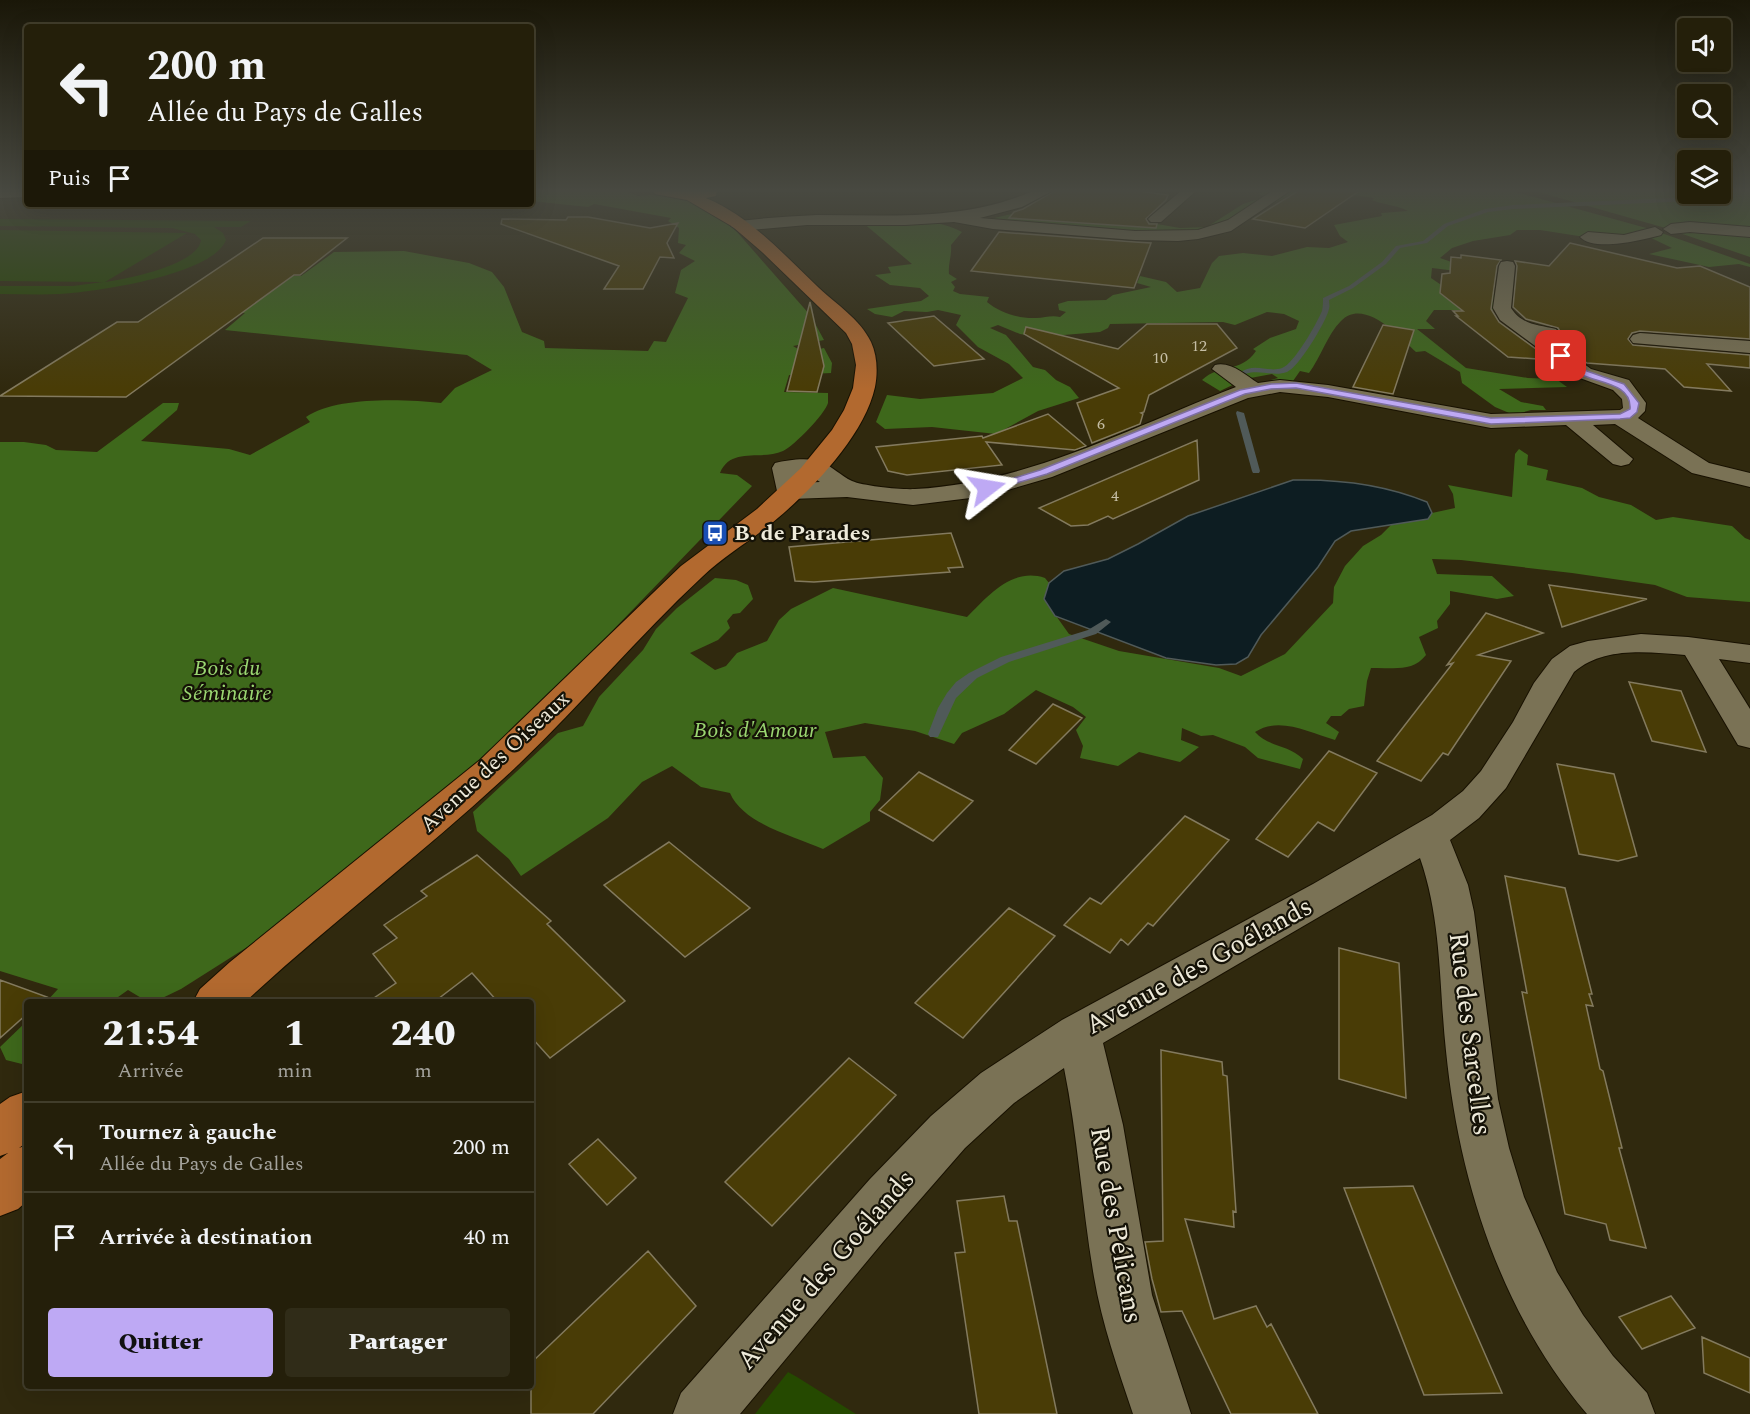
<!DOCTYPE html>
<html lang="fr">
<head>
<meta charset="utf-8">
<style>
	body { margin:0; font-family:Spectral,serif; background:#302c18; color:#f1f3f6; height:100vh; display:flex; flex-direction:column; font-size:22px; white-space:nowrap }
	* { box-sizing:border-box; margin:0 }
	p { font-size:20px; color:#a3a29c }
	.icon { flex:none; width:33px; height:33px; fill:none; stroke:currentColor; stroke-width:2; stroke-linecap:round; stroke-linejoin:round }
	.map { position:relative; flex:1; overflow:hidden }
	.details { position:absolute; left:24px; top:999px; width:510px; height:390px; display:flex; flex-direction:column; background:#241f0a; border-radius:6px; box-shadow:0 6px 24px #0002,0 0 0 2px #413d2b }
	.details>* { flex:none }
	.guide { position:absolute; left:24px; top:24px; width:510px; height:183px; border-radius:6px; box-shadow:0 6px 24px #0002,0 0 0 2px #413d2b; background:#241f0a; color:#f1f3f6; overflow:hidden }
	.fabs { position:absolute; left:1677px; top:18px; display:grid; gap:12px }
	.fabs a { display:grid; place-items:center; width:54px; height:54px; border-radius:6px; background:#241f0a; box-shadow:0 6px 24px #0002,0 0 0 2px #413d2b; font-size:30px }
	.pin { position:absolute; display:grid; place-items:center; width:51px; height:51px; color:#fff; margin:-26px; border-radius:12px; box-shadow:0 3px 9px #0006 }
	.me { position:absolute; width:66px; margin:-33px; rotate:76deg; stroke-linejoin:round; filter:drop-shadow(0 0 4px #0008) }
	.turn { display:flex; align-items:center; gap:21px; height:126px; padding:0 24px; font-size:27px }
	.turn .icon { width:78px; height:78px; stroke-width:2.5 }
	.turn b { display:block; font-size:42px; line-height:51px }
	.then { display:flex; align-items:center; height:57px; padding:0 24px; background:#0003; gap:12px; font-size:22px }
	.eta { display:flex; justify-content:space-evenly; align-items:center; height:102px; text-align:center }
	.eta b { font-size:36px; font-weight:800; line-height:42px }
	.cta { display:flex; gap:12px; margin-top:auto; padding:12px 24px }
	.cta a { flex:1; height:69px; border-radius:6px; background:#bea9f4; color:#111; font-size:24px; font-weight:800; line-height:69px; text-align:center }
	.cta a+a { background:#302c18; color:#f1f3f6 }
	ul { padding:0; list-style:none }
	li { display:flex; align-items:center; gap:18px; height:90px; padding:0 24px; border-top:2px solid #413d2b }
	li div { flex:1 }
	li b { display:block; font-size:22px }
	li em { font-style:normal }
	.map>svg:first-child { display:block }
	.green { fill:#254900 }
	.forest { fill:#3e681b }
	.water { fill:#0d1d22; stroke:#505a59; stroke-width:1.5 }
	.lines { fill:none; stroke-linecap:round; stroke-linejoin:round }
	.stream { fill:#505a59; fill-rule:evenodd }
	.building { fill:#493c06; stroke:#837a5e; stroke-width:1.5 }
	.minor-casing { stroke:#181100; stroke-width:2 }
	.major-casing { stroke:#181100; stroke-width:2 }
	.minor { fill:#7a7255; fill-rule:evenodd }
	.major { fill:#b2692f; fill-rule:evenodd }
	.route { fill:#bea9f4; stroke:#7c6e9f; stroke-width:1.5 }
	.labels { text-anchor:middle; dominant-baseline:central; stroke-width:4.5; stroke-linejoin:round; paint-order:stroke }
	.far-number-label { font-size:16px; fill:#c5bea5 }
	.poi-label { font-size:22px; font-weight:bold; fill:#eeeada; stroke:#151207; text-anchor:start }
	.park-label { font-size:22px; font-style:italic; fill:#9ad671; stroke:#151207 }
	.street-label { font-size:22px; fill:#eeeada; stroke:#151207 }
	.near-street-label { font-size:27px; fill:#eeeada; stroke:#151207 }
</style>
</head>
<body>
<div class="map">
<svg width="1750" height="1414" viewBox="0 0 1750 1414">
	<rect width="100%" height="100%" fill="#30290e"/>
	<path class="green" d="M0 219 251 221 241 227H214L223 233 226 240C213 275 95 292 60 294 40 295 20 294 0 294V286H73L103 282 0 281V230L187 233 105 282C126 279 198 265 201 240L195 234 172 228 0 226Z
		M788 1372 797 1377 856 1414H755Z"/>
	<path class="forest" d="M531 191H625L638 196 650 195 689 198 722 219 737 232 811 316 824 340 793 346 803 352 824 348 832 363 831 373 789 375 784 392 828 393C828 396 828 399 828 403 825 414 794 446 783 451 762 461 731 446 720 473L737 475 752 486 533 713 448 790 263 937 181 989 154 1002H148L128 990 111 1002H46L58 989 0 971V442H24L46 445 56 450 97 452 163 403H179L177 410 141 441 229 449 250 455 310 422 306 417C335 396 406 399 441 403L455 388 492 370 467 355 225 330 245 313 188 314 239 276H301L334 252 404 251 469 263 492 272 504 287 522 332 544 341 545 348 648 351 654 341 666 342 688 298 675 293 681 270 695 261 679 253 686 245 678 243 679 228 668 221 671 218 594 204 588 207 531 201Z
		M1270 191H1297L1248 217 1227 233 1204 237 990 219 1016 213 1117 217 1180 228 1207 227 1243 204 1265 197 1258 193Z
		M1327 191H1512L1650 229 1750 264V267L1739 264 1709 267 1649 254 1672 248 1647 236 1633 235 1585 237 1540 230H1517L1510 235 1473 241 1452 248 1440 258 1489 275 1432 268 1431 278 1453 293 1493 292 1496 310H1434L1426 321 1435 329H1417L1466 368 1528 378 1556 379 1567 387 1499 389 1521 402 1543 406 1546 410H1531L1514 415 1495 407 1462 383 1460 372 1425 351 1416 352C1400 337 1364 297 1341 321 1327 335 1321 357 1309 373L1300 371 1293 381 1271 380 1278 378 1272 374 1245 379 1220 391 1202 380C1220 363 1240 374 1256 351L1253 349 1270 338 1296 329 1299 321 1284 314 1267 312 1235 325 1223 322 1110 324 1108 328 1100 332 1039 337 1020 334 998 325 990 328 1006 335 1033 367 1045 370 1056 380 1070 387 1079 398 1038 411 996 434 932 427 885 429 876 422 887 395 920 399 993 393 1023 378 1009 364 978 347 956 325 961 315 938 310 927 312 904 311 892 317 875 314 867 309 921 301 929 296 920 288 890 285 875 275 891 273 888 267 912 264 862 222C894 222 934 216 962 232L951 245C952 256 948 263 949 274L957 279 951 282 955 287 953 291 960 294 989 297 987 302C1000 313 1020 319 1036 318 1045 318 1051 315 1060 317L1066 312 1059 310 1058 304 1068 301 1106 300 1113 295 1151 287 1137 283 1140 276 1166 282 1177 292 1200 288 1212 263 1219 256 1243 253 1272 256 1307 247 1329 248 1348 242 1340 236 1334 225 1382 216 1381 213 1408 211C1397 205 1384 205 1372 200L1374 198Z
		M1535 191H1687L1688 194H1720L1721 191H1750V257L1662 227Z
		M1519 449 1528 455 1527 465 1548 470 1546 480 1582 488 1599 497 1631 505 1656 520 1673 517 1732 526 1745 538 1750 540V602L1687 597 1655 585 1572 573 1461 560 1432 559 1437 574 1492 576 1514 596 1497 599 1450 591V604L1437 621 1438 628 1419 637 1426 655C1412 673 1392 667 1371 668L1367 681 1364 706 1349 709 1341 716H1331L1326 723 1339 732 1335 740C1309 733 1280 716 1255 732 1268 747 1288 744 1303 759L1300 769 1258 758 1245 747 1213 735 1201 736 1182 728 1181 740 1199 747 1180 762 1139 752 1118 766 1080 758 1083 746 1076 730 1086 717 1073 707 1036 690 1004 714 962 733 954 744 915 731 865 723 825 732 833 758 865 756 883 778 880 800 870 812V821L823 849C794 836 743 824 730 793L701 787 672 766 642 782 608 818 521 876 509 859 477 831 473 812 558 733 583 726 599 697 643 650 656 629 677 608 715 578 736 580 748 585 753 599 740 613 733 614 727 621 730 628 718 640 690 653 715 670 726 666 737 653 767 641 779 620 791 609 833 588 967 617C988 596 1012 567 1045 578L1049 583 1044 599 1069 634 1119 651 1219 668 1241 676 1285 654 1333 603 1334 587 1345 566 1363 546 1381 535 1393 523 1425 519 1432 513 1455 508 1453 494 1448 485 1512 497 1515 454Z
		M27 1021V1060L22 1064 6 1060 0 1047Z"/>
	<path class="water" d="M1293 480C1338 479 1386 485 1427 502L1432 513 1428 519 1351 531 1335 541 1318 567 1261 635 1248 657 1236 664 1216 665 1166 658 1055 616 1044 599 1049 583 1064 571 1108 559 1138 544 1188 516Z"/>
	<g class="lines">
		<path class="stream" d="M1720 193 1722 195 1692 201 1513 209 1488 212 1448 226 1427 243 1400 248 1386 264 1353 288 1329 300C1329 304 1330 305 1329 309 1326 322 1299 367 1287 372 1274 377 1260 369 1245 374L1241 372C1255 362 1268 373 1282 368 1294 364 1317 323 1322 311 1323 306 1323 302 1323 298L1349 286 1382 262 1396 246 1423 241 1444 224 1485 209 1513 205 1692 197Z
			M1237 411 1244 413 1260 471 1259 473H1253L1252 471 1236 413Z
			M1106 619 1111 622 1096 634 1009 662 977 678 956 698 938 737H930L928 734 938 708 947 693 956 682 969 673 1001 657 1088 630Z"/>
	</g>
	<path class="building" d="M1054 191H1138L1168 195 1166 200 1146 219 1149 224H1157L1156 228 1009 218 1014 212 1023 209Z
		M1298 191H1359L1305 228 1253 219Z
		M568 217H588L650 228 678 223 667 243 674 258 660 257 643 289H604L619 266 501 224 502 219 566 220Z
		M999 232 1135 242 1151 243 1134 288 971 271Z
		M263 238H347L300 275H294L126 397 0 396 117 322H138Z
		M1570 243 1677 268 1700 266 1750 287V339L1640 331 1632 333 1628 339 1633 345 1750 355V368L1707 364 1731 391 1684 387 1665 369 1587 363 1555 340 1561 333 1558 328 1526 319 1513 307 1517 266 1515 261 1549 266Z
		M1461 255 1501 260 1497 266 1491 309 1499 322 1551 360 1508 357 1456 316H1458L1453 311H1463L1440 293 1442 274 1450 273 1451 257 1461 258Z
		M810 302 824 366 817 392 787 391Z
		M934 316 984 359 934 366 888 323Z
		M1147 324H1217L1237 348 1149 395 1144 412 1141 413 1143 414 1140 424 1092 443 1077 403 1119 388 1024 334 1026 327 1118 349Z
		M1383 325 1414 330 1393 394 1353 387Z
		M1048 414 1086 446 1075 450 986 442 1002 465 907 475 888 471 876 447 982 436 983 438Z
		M1197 440 1199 480 1113 519 1108 516 1088 525 1071 526 1039 508Z
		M951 533 963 567 948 568 950 572 814 582 795 581 789 547Z
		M1549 585 1647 599 1562 627Z
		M1486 613 1543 633 1478 655 1511 661 1448 755 1443 753 1421 781 1377 761 1453 663 1447 665Z
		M1629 682 1681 691 1706 752 1652 741Z
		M1053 704 1082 718 1036 764 1009 750Z
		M1329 751 1377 773 1334 831 1318 822 1288 857 1256 839Z
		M1557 764 1614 774 1637 856 1618 861 1579 854Z
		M919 772 973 801 933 841 879 810Z
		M1185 816 1229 840 1153 926 1148 923 1128 945 1121 939 1110 953 1064 925 1090 898 1101 904Z
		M669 842 750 908 685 957 604 885Z
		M477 855 551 921 547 924 625 1001 550 1058 531 1037V1002H498L472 973 434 1002H368L396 983 373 954 397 938 384 925 427 896 421 891Z
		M1505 876 1565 888 1592 994H1589L1593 1006 1586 1005 1600 1069 1603 1071 1622 1148H1619L1646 1248 1610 1240 1606 1224 1565 1214 1522 992 1527 993Z
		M1009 908 1055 936 963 1038 915 1003Z
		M1339 948 1399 963 1406 1098 1339 1079Z
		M0 980 47 997 41 1002H27V1014L0 1038Z
		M1161 1050 1222 1062 1223 1075 1227 1076 1236 1212 1233 1211 1234 1227 1185 1219 1214 1319 1256 1306 1267 1327 1271 1324 1318 1414H1231L1182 1311 1161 1312 1152 1279 1145 1242 1163 1241Z
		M849 1058 896 1095 772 1226 725 1182Z
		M598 1139 636 1178 607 1205 569 1164Z
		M1413 1186 1454 1283 1502 1393 1424 1395 1344 1188Z
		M1004 1196 1009 1221H1017L1057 1414H979L955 1253 965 1252 957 1201Z
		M648 1251 696 1306 593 1414H531V1363Z
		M1671 1296 1695 1328 1642 1349 1619 1317Z
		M1702 1337 1750 1358V1393L1704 1373Z"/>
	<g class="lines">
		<g class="minor-casing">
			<path id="minor" d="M0 191H27V197L0 198Z
				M1033 191H1052L1022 207 980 218 1135 231 1198 230 1228 220 1272 191H1290L1231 231 1198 239 1178 241 1135 240 993 229 954 222 905 225H807L739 231 731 226 739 221C765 218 791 216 817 215 891 215 964 221 1033 191Z
				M1181 191H1196L1161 222H1151L1148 219 1151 216Z
				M1690 222 1750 227V237L1690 232 1671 234 1663 229 1671 224Z
				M1655 227 1663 232 1661 235C1643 240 1594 252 1580 237L1588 232 1624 235Z
				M1507 261 1513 262 1515 266 1511 308C1522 325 1538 325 1556 329L1559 333 1556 337 1550 339 1591 369 1629 380 1646 403 1645 411 1638 418 1709 463 1750 473V487L1692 473 1615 424 1593 425 1633 459 1629 464 1621 466 1613 464 1566 425 1491 428 1328 397 1280 392 1248 398 1052 477 987 496 913 505 847 497 790 499 781 496 777 491 772 468 775 463C788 460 808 457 821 462 832 466 841 476 852 481 863 486 902 490 915 489 1028 483 1132 427 1236 387L1212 369 1215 365C1231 361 1245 375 1258 383L1280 380 1328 385 1491 414 1620 410 1623 408 1622 399 1613 390 1577 377 1500 320 1493 308 1499 266 1501 262ZM808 474 820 482 800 483 798 475Z
				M1640 333 1750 341V353L1633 343 1630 339 1633 335Z
				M1641 634 1688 637 1750 645V663L1719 659 1750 709V748L1738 745 1685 655C1648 652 1604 646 1574 672L1506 788 1479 818 1450 840 1468 885 1474 912 1498 1099 1509 1148 1524 1197 1557 1272 1583 1315 1613 1356 1647 1393 1655 1414H1587C1501 1313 1459 1181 1446 1051 1439 987 1442 921 1420 858L1103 1043 1123 1125 1152 1295 1191 1414H1133C1118 1369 1102 1324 1094 1277 1082 1207 1078 1137 1064 1068L1014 1103 965 1148 883 1242 740 1414H673L681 1393 870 1179 931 1116 981 1073 1062 1020 1313 884 1432 815 1463 791 1481 771 1513 722 1534 683 1552 659 1570 646 1588 641Z"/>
		</g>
		<g class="major-casing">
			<path id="major" d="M653 191H717L716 196 706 198C751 217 784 255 819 288 836 304 860 319 871 342 877 355 878 372 875 387 864 438 806 496 767 527 745 544 722 558 702 577 633 641 573 715 503 779 420 856 328 925 245 1002H193L200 989 230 962 480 760 681 566 757 509 801 468 832 430 844 410 853 388 856 365 852 344 846 333 762 252 733 227 687 200 655 194Z
				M27 1091V1142L19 1148 27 1145V1201L18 1209 0 1216V1159L8 1153 0 1156V1104L10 1097Z"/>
		</g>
		<use href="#minor" class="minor"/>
		<use href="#major" class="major"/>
	</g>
	<linearGradient id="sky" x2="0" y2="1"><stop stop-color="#1a1708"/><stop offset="0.49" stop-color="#484941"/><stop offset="1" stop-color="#484941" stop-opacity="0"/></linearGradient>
	<rect width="1750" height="389" fill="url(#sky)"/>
	<path class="route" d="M1558 354H1564L1587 371 1624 384 1639 403 1637 412 1630 418 1620 419 1491 424 1296 388 1271 389 1245 394 1047 474 987 492 982 488 1040 470 1240 390 1271 384 1296 383 1491 418 1620 414 1630 409C1632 384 1599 383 1582 375 1573 371 1565 364 1558 358Z"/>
	<defs>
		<g id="bus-square" transform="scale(1.35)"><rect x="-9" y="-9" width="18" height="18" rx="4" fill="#1a4fb4" stroke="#151207"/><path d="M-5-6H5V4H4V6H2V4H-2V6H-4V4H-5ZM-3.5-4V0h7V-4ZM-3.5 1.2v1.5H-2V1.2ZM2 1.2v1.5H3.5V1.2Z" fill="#fff"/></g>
	</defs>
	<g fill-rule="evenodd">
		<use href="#bus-square" x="715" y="533"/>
	</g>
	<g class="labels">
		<g class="far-number-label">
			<text x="1199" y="346">12</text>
			<text x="1160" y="358">10</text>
			<text x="1101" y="424">6</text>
			<text x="1115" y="496">4</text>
		</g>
		<g class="poi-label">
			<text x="734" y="533">B. de Parades</text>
		</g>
		<g class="park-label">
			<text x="227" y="668">Bois du<tspan x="227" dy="25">Séminaire</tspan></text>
			<text x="755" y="730">Bois d'Amour</text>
		</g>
		<g class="street-label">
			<text transform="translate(495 762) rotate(-43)">Avenue des Oiseaux</text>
		</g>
		<g class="near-street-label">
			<text transform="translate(1199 966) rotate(-29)">Avenue des Goélands</text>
			<text transform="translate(1470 1034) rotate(83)">Rue des Sarcelles</text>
			<text transform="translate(1116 1225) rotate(80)">Rue des Pélicans</text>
			<text transform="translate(826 1270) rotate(-49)">Avenue des Goélands</text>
		</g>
	</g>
</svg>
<div class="fabs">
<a><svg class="icon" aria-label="sound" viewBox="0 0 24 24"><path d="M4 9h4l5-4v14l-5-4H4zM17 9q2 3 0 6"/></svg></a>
<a><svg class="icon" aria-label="search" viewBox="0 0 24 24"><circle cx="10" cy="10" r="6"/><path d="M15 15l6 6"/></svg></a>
<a><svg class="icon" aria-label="layers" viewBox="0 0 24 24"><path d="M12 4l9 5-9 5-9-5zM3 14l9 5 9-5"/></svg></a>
</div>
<div class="pin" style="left:1561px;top:356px;background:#d93025"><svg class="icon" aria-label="arrive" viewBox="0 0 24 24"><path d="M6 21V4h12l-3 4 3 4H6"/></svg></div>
<svg class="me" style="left:987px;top:488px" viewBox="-20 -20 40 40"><path d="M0-17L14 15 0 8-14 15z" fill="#bea9f4" stroke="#fff" stroke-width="4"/></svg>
<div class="guide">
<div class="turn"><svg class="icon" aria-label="left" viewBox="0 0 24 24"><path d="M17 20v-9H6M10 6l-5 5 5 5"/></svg><div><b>200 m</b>Allée du Pays de Galles</div></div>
<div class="then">Puis<svg class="icon" aria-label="arrive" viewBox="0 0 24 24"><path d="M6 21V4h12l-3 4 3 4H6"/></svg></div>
</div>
<section class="details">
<div class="eta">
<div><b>21:54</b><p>Arrivée</p></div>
<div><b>1</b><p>min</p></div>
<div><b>240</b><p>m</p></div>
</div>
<ul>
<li><svg class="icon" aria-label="left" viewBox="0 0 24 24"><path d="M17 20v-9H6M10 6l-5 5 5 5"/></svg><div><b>Tournez à gauche</b><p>Allée du Pays de Galles</p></div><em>200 m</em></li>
<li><svg class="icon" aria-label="arrive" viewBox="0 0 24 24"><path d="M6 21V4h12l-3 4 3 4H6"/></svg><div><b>Arrivée à destination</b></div><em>40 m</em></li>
</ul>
<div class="cta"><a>Quitter</a><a>Partager</a></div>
</section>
</div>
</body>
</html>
